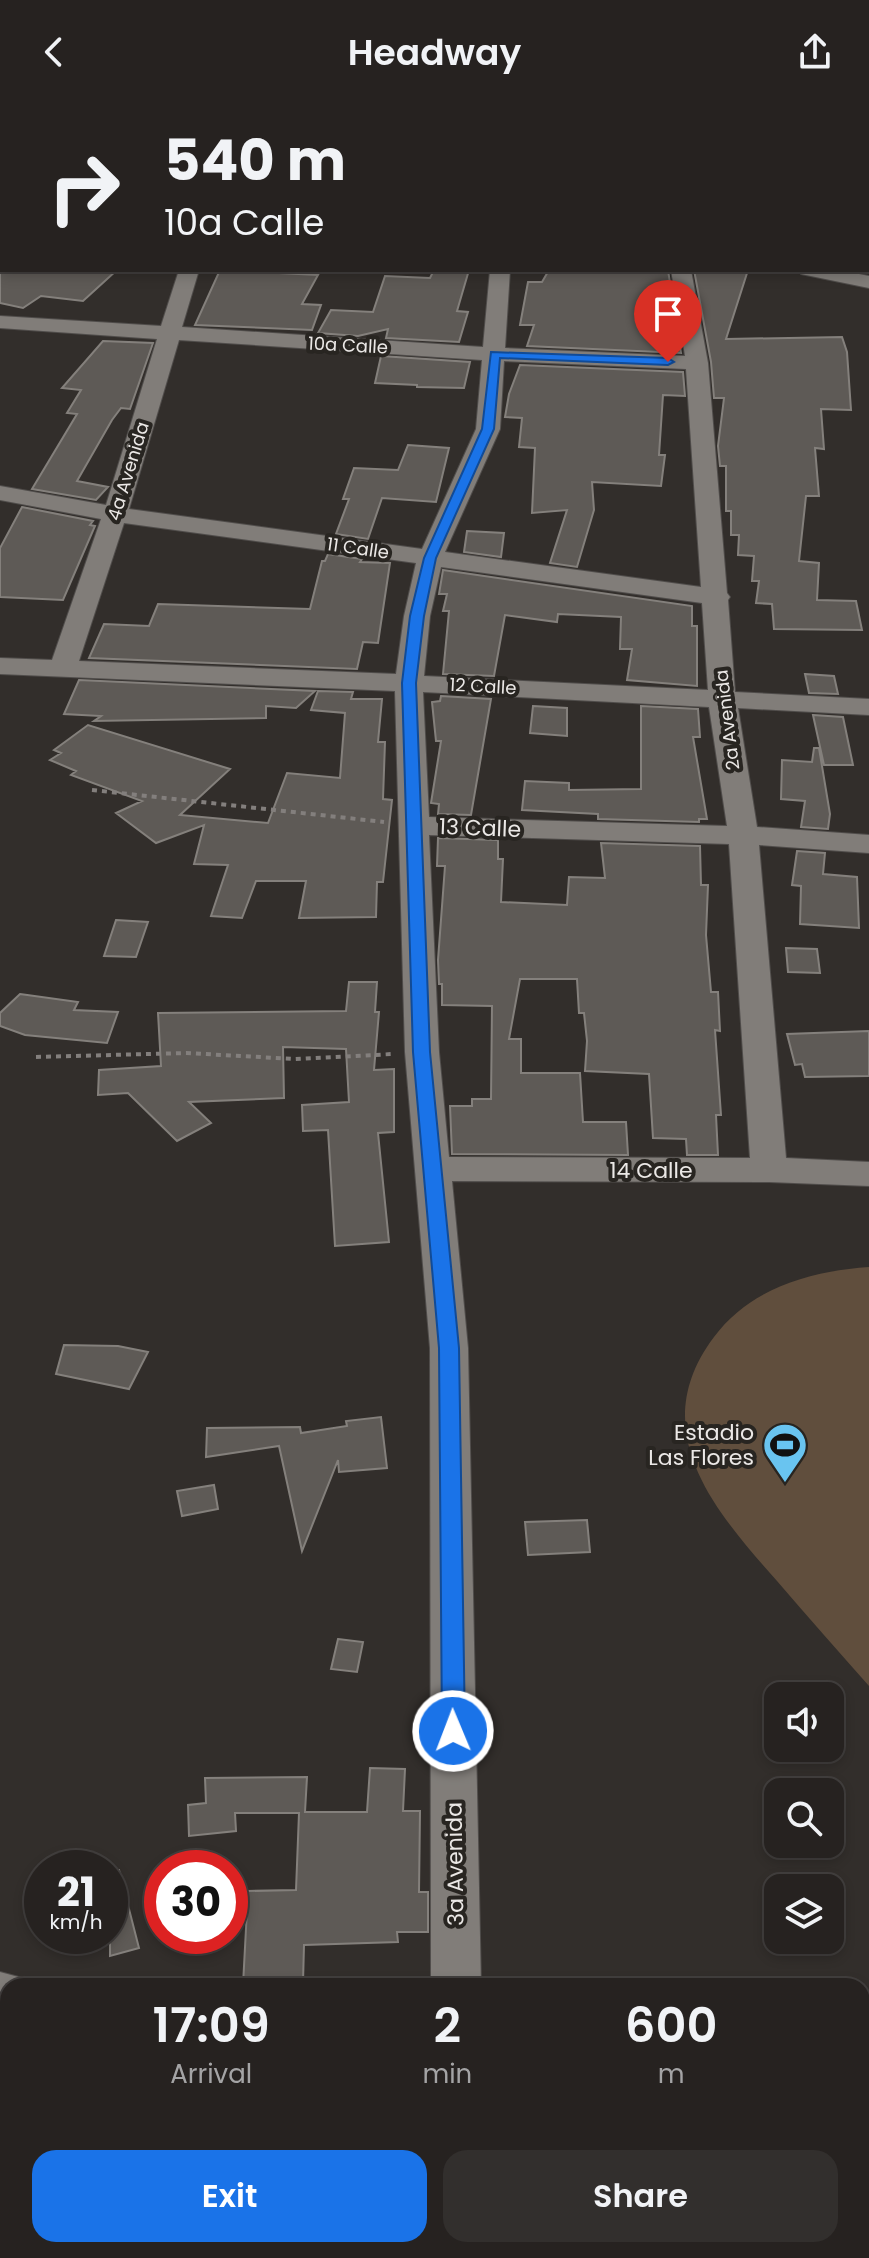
<!DOCTYPE html>
<html lang="en">
<head>
<meta charset="utf-8">
<style>
	body { margin:0; font-family:Poppins,sans-serif; background:#322f2d; color:#f1f3f6; height:100vh; display:flex; flex-direction:column; font-size:30px; white-space:nowrap }
	* { box-sizing:border-box; margin:0 }
	p { font-size:26px; color:#a4a4a5 }
	.icon { flex:none; width:44px; height:44px; fill:none; stroke:currentColor; stroke-width:2; stroke-linecap:round; stroke-linejoin:round }
	.map { position:relative; flex:1; overflow:hidden }
	.panel { position:absolute; left:0px; top:1874px; width:870px; height:280px; display:flex; flex-direction:column; background:#262220; border-radius:24px 24px 0 0; box-shadow:0 4px 12px #0003,0 0 0 2px #423f3e }
	.panel>* { flex:none }
	.hud { position:absolute; left:0px; top:0px; width:870px; height:168px; box-shadow:0 4px 12px #0003,0 0 0 2px #423f3e; background:#262220; color:#f1f3f6; overflow:hidden }
	.controls { position:absolute; left:764px; top:1578px; display:grid; gap:16px }
	.controls a { display:grid; place-items:center; width:80px; height:80px; border-radius:16px; background:#262220; box-shadow:0 4px 12px #0003,0 0 0 2px #423f3e; font-size:40px }
	.speed { position:absolute; left:24px; top:1746px; display:flex; gap:16px; font-size:40px; font-weight:700; text-align:center }
	.speed>* { display:grid; place-content:center; width:104px; height:104px; border-radius:50%; background:#262220; box-shadow:0 4px 12px #0003,0 0 0 2px #423f3e; line-height:1 }
	.speed small { font-size:20px; font-weight:400 }
	.speed .limit { border:12px solid #d22; background:#fff; color:#111 }
	.pin { position:absolute; display:grid; place-items:center; width:68px; height:68px; color:#fff; margin:-82px -34px; border-radius:50% 50% 50% 0; rotate:-45deg; box-shadow:0 0 8px #0007 }
	.pin .icon { rotate:45deg }
	.me { position:absolute; width:88px; margin:-44px; rotate:359deg; stroke-linejoin:round; filter:drop-shadow(0 0 6px #0008) }
	.turn { display:flex; align-items:center; gap:28px; height:168px; padding:0 32px; font-size:36px }
	.turn .icon { width:104px; height:104px; stroke-width:2.5 }
	.turn b { display:block; font-size:56px; line-height:68px }
	.eta { display:flex; justify-content:space-evenly; align-items:center; height:136px; text-align:center }
	.eta b { font-size:48px; font-weight:600; line-height:56px }
	.action { display:flex; gap:16px; margin-top:auto; padding:16px 32px }
	.action a { flex:1; height:92px; border-radius:24px; background:#1a73e8; color:#fff; font-size:32px; font-weight:600; line-height:92px; text-align:center }
	.action a+a { background:#322f2d; color:#f1f3f6 }
	header { display:flex; justify-content:space-between; align-items:center; height:104px; padding:0 32px; background:#262220; font-size:36px; font-weight:600 }
	.map>svg:first-child { display:block }
	.green { fill:#604e3d }
	.building { fill:#5e5a56; stroke:#84807c; stroke-width:2 }
	.lines { fill:none; stroke-linecap:round; stroke-linejoin:round }
	.minor-casing { stroke:#504d4b; stroke-width:2 }
	.major-casing { stroke:#504d4b; stroke-width:2 }
	.path { stroke:#837f7d; stroke-width:4; stroke-dasharray:5 5; stroke-linecap:butt }
	.minor { fill:#817d79; fill-rule:evenodd }
	.major { fill:#538aa2; fill-rule:evenodd }
	.route { fill:#1a73e8; stroke:#114b97; stroke-width:2 }
	.labels { text-anchor:middle; dominant-baseline:central; stroke-width:8; stroke-linejoin:round; paint-order:stroke }
	.far-street-label { font-size:18px; fill:#ebe8e6; stroke:#282521 }
	.street-label { font-size:22px; fill:#ebe8e6; stroke:#282521 }
	.poi-label { font-size:22px; fill:#ebe8e6; stroke:#282521; text-anchor:end }
</style>
</head>
<body>
<header><svg class="icon" aria-label="back" viewBox="0 0 24 24"><path d="M15 5l-7 7 7 7"/></svg>Headway<svg class="icon" aria-label="share" viewBox="0 0 24 24"><path d="M12 15V3M7 8l5-5 5 5M5 13v7h14v-7"/></svg></header>
<div class="map">
<svg width="869" height="2154" viewBox="0 0 869 2154">
	<rect width="100%" height="100%" fill="#322e2b"/>
	<path class="green" d="M869 1163V1582C838 1547 807 1512 777 1477 715 1407 644 1326 714 1233 750 1184 811 1167 869 1163Z"/>
	<path class="building" d="M0 166H117L83 197 41 192 23 204 0 199Z
		M220 166 318 171 302 200 321 201 312 226 195 221Z
		M434 166H469L457 207 468 208 459 238 386 234 388 225 358 232 318 229 331 206 373 208 385 172 430 174Z
		M549 166H668L681 249 527 242 534 221H520L528 178H542Z
		M694 166H748L726 235 842 233 847 248 851 306 821 305 824 345 815 344 819 392H806L799 457 819 459 817 496 856 497 862 526 774 525 772 500 756 499 759 477H752L754 452 738 451 739 431H731V407H726V362H720L718 342 724 294H714L711 258Z
		M103 237 153 239 130 305 121 304 112 316 77 377 108 383 96 396 32 385 77 310 67 309 81 286 62 284Z
		M381 252 470 258 464 284 417 283V281L375 279Z
		M520 261 683 268 685 292 663 291 659 351H665L661 382 592 378 594 406 577 463 550 459 567 406 532 409 535 344 519 343 522 314 505 313 509 290Z
		M408 341 449 344 436 398 382 394 368 435 336 430 349 395H343L354 364 398 366Z
		M22 403 93 417 90 421 95 422 63 496 0 493V444Z
		M467 427 504 429 501 453 464 448Z
		M328 450 362 455 360 458 390 459 378 539 363 538 357 565 89 554 104 520 149 522 158 500 310 505 322 457H325Z
		M443 466 692 502V522H697V582L627 576 632 545H620L621 513 558 510 557 518 505 511 494 572 443 570 449 507H443L447 490H439Z
		M805 570 834 572 838 590 809 589Z
		M79 576 315 587 296 604 266 602V614L94 617 101 612 64 610Z
		M318 587 353 588 351 595H382L378 638H385L383 695 392 696 383 778H377L376 813 299 814 306 777H256L242 814 211 812 228 761 194 760 204 721 156 739 116 709 142 697 71 671 76 667 50 656 61 649 54 646 88 621 230 665 180 711 268 719 287 669 340 674 345 609 311 606Z
		M441 592 491 595 471 711 438 710 439 700 431 699 441 637H436L432 598 440 597Z
		M533 602 567 604V632L530 629Z
		M641 602 698 605 700 633H693L707 715H699V718L598 715V710L522 706 525 677 569 679V686L641 685Z
		M813 611 843 613 853 661H824Z
		M814 644H819L830 710 828 725 801 723 805 697 781 695 782 656 812 658Z
		M438 734 498 736V755H503L501 798 567 801 569 773 605 774 601 739 700 742 701 781H708L706 831 711 888H718L720 927 715 926 721 1011H716L718 1051H687L686 1035 653 1034 649 970 585 967 587 937 584 909H579L577 875H520L509 935H521V969H580L583 1018H626L628 1051 452 1050 450 1002H472V995H491L492 902 442 901V880H439L438 856 445 762H437Z
		M797 747 825 749 823 770 857 773 859 824 800 820 801 782 792 781Z
		M116 816 148 818 136 853 104 852Z
		M786 844 817 845 820 869 788 868Z
		M349 878H377L375 908H379L374 966 394 965V1028L378 1029 389 1138 335 1142 328 1026 303 1027 302 1001 349 998 346 945 283 943 284 994 189 998 211 1019 177 1037 128 989 98 991 99 966 161 962 158 909 346 907Z
		M20 890 78 898 74 906 118 908 107 939 25 931 0 922V909Z
		M869 927V972L805 973 802 960 795 961 787 930Z
		M64 1241 118 1242 148 1248 129 1285 56 1270Z
		M381 1313 387 1364 339 1368 338 1356 302 1447 279 1342 206 1353 207 1324 300 1323 301 1329 347 1322 346 1317Z
		M214 1381 218 1405 182 1412 177 1387Z
		M587 1416 590 1448 528 1451 525 1418Z
		M338 1535 363 1538 357 1568 331 1565Z
		M370 1664 405 1665 403 1707H420L419 1788H428V1828H397L398 1838 304 1841 303 1879 243 1881 248 1787 296 1786 299 1709H235L236 1727 189 1732 188 1701 206 1699 205 1674 307 1673 305 1708H367Z
		M119 1766 139 1844 110 1852V1767Z"/>
	<g class="lines">
		<g class="minor-casing">
			<path id="minor" d="M507 0H525L506 2Z
				M678 0H696V2H678Z
				M0 3H2V13H0Z
				M868 9H869V19H868Z
				M0 88H2V100H0Z
				M179 166H199L182 223 483 243 490 166H510L505 244 685 252 671 166H691L708 259 727 489 730 493 728 496 735 588 869 595V611L738 604 757 723 869 731V749L759 741 786 1054 869 1058V1082L769 1078 452 1077 468 1244 481 1882H431L430 1244 405 948 395 587 0 570V554L52 556 101 415 0 396V382L106 401 157 235 0 224V212L161 222ZM179 236 482 256 476 325 422 445 129 405ZM504 257 686 265 701 483 445 448 500 325ZM124 419 416 459 404 512 396 570 79 557ZM441 463 702 499 708 586 424 572 430 512ZM423 588 709 603 727 722 429 713ZM429 731 729 740 750 1054 449 1053 439 948Z
				M798 166H839L869 172V184L801 170Z
				M0 1868 26 1875 29 1882H8V1916H0Z
				M0 2120 8 2121V2146H60L63 2154H0Z
				M438 2146H492V2154H438Z"/>
		</g>
		<g class="major-casing">
			<path id="major" d="M0 112H2L0 128Z"/>
		</g>
		<path class="path" d="M92 686 384 718
			M36 953 186 949 295 955 393 950"/>
		<use href="#minor" class="minor"/>
		<use href="#major" class="major"/>
	</g>
	<path class="route" d="M491 248 668 254 674 258 668 261 500 254 494 325 436 454 424 512 416 579 430 948 459 1244 465 1627 461 1634 453 1637 445 1634 442 1627 439 1244 413 948 402 579 410 512 424 454 482 325Z"/>
	<defs>
		<g id="stadium-pin" transform="scale(2.3)"><path d="M0 17L-7.5 6A9.5 9.5 0 1 1 7.5 6Z" fill="#69c4f0" stroke="#282521"/><path d="M0-5a6.5 5 0 1 0 0 10a6.5 5 0 1 0 0-10ZM-3.5-1.8h7v3.6h-7Z" fill="#111"/></g>
	</defs>
	<g fill-rule="evenodd">
		<use href="#stadium-pin" x="785" y="1341"/>
	</g>
	<g class="labels">
		<g class="far-street-label">
			<text transform="translate(348 241) rotate(3)">10a Calle</text>
			<text transform="translate(128 367) rotate(-73)">4a Avenida</text>
			<text transform="translate(358 444) rotate(8)">11 Calle</text>
			<text transform="translate(483 582) rotate(3)">12 Calle</text>
			<text transform="translate(727 616) rotate(-97)">2a Avenida</text>
		</g>
		<g class="street-label">
			<text transform="translate(480 724) rotate(2)">13 Calle</text>
			<text x="651" y="1066">14 Calle</text>
			<text transform="translate(455 1760) rotate(-91)">3a Avenida</text>
		</g>
		<g class="poi-label">
			<text x="754" y="1328">Estadio<tspan x="754" dy="25">Las Flores</tspan></text>
		</g>
	</g>
</svg>
<div class="controls">
<a><svg class="icon" aria-label="sound" viewBox="0 0 24 24"><path d="M4 9h4l5-4v14l-5-4H4zM17 9q2 3 0 6"/></svg></a>
<a><svg class="icon" aria-label="search" viewBox="0 0 24 24"><circle cx="10" cy="10" r="6"/><path d="M15 15l6 6"/></svg></a>
<a><svg class="icon" aria-label="layers" viewBox="0 0 24 24"><path d="M12 4l9 5-9 5-9-5zM3 14l9 5 9-5"/></svg></a>
</div>
<div class="speed"><div>21<small>km/h</small></div><div class="limit">30</div></div>
<div class="pin" style="left:668px;top:258px;background:#d93025"><svg class="icon" aria-label="arrive" viewBox="0 0 24 24"><path d="M6 21V4h12l-3 4 3 4H6"/></svg></div>
<svg class="me" style="left:453px;top:1627px" viewBox="-20 -20 40 40"><circle r="17" fill="#1a73e8" stroke="#fff" stroke-width="3"/><path d="M0-11L8 9 0 5-8 9z" fill="#fff"/></svg>
<div class="hud">
<div class="turn"><svg class="icon" aria-label="right" viewBox="0 0 24 24"><path d="M7 20v-9h11M14 6l5 5-5 5"/></svg><div><b>540 m</b>10a Calle</div></div>
</div>
<section class="panel">
<div class="eta">
<div><b>17:09</b><p>Arrival</p></div>
<div><b>2</b><p>min</p></div>
<div><b>600</b><p>m</p></div>
</div>
<div class="action"><a>Exit</a><a>Share</a></div>
</section>
</div>
</body>
</html>
